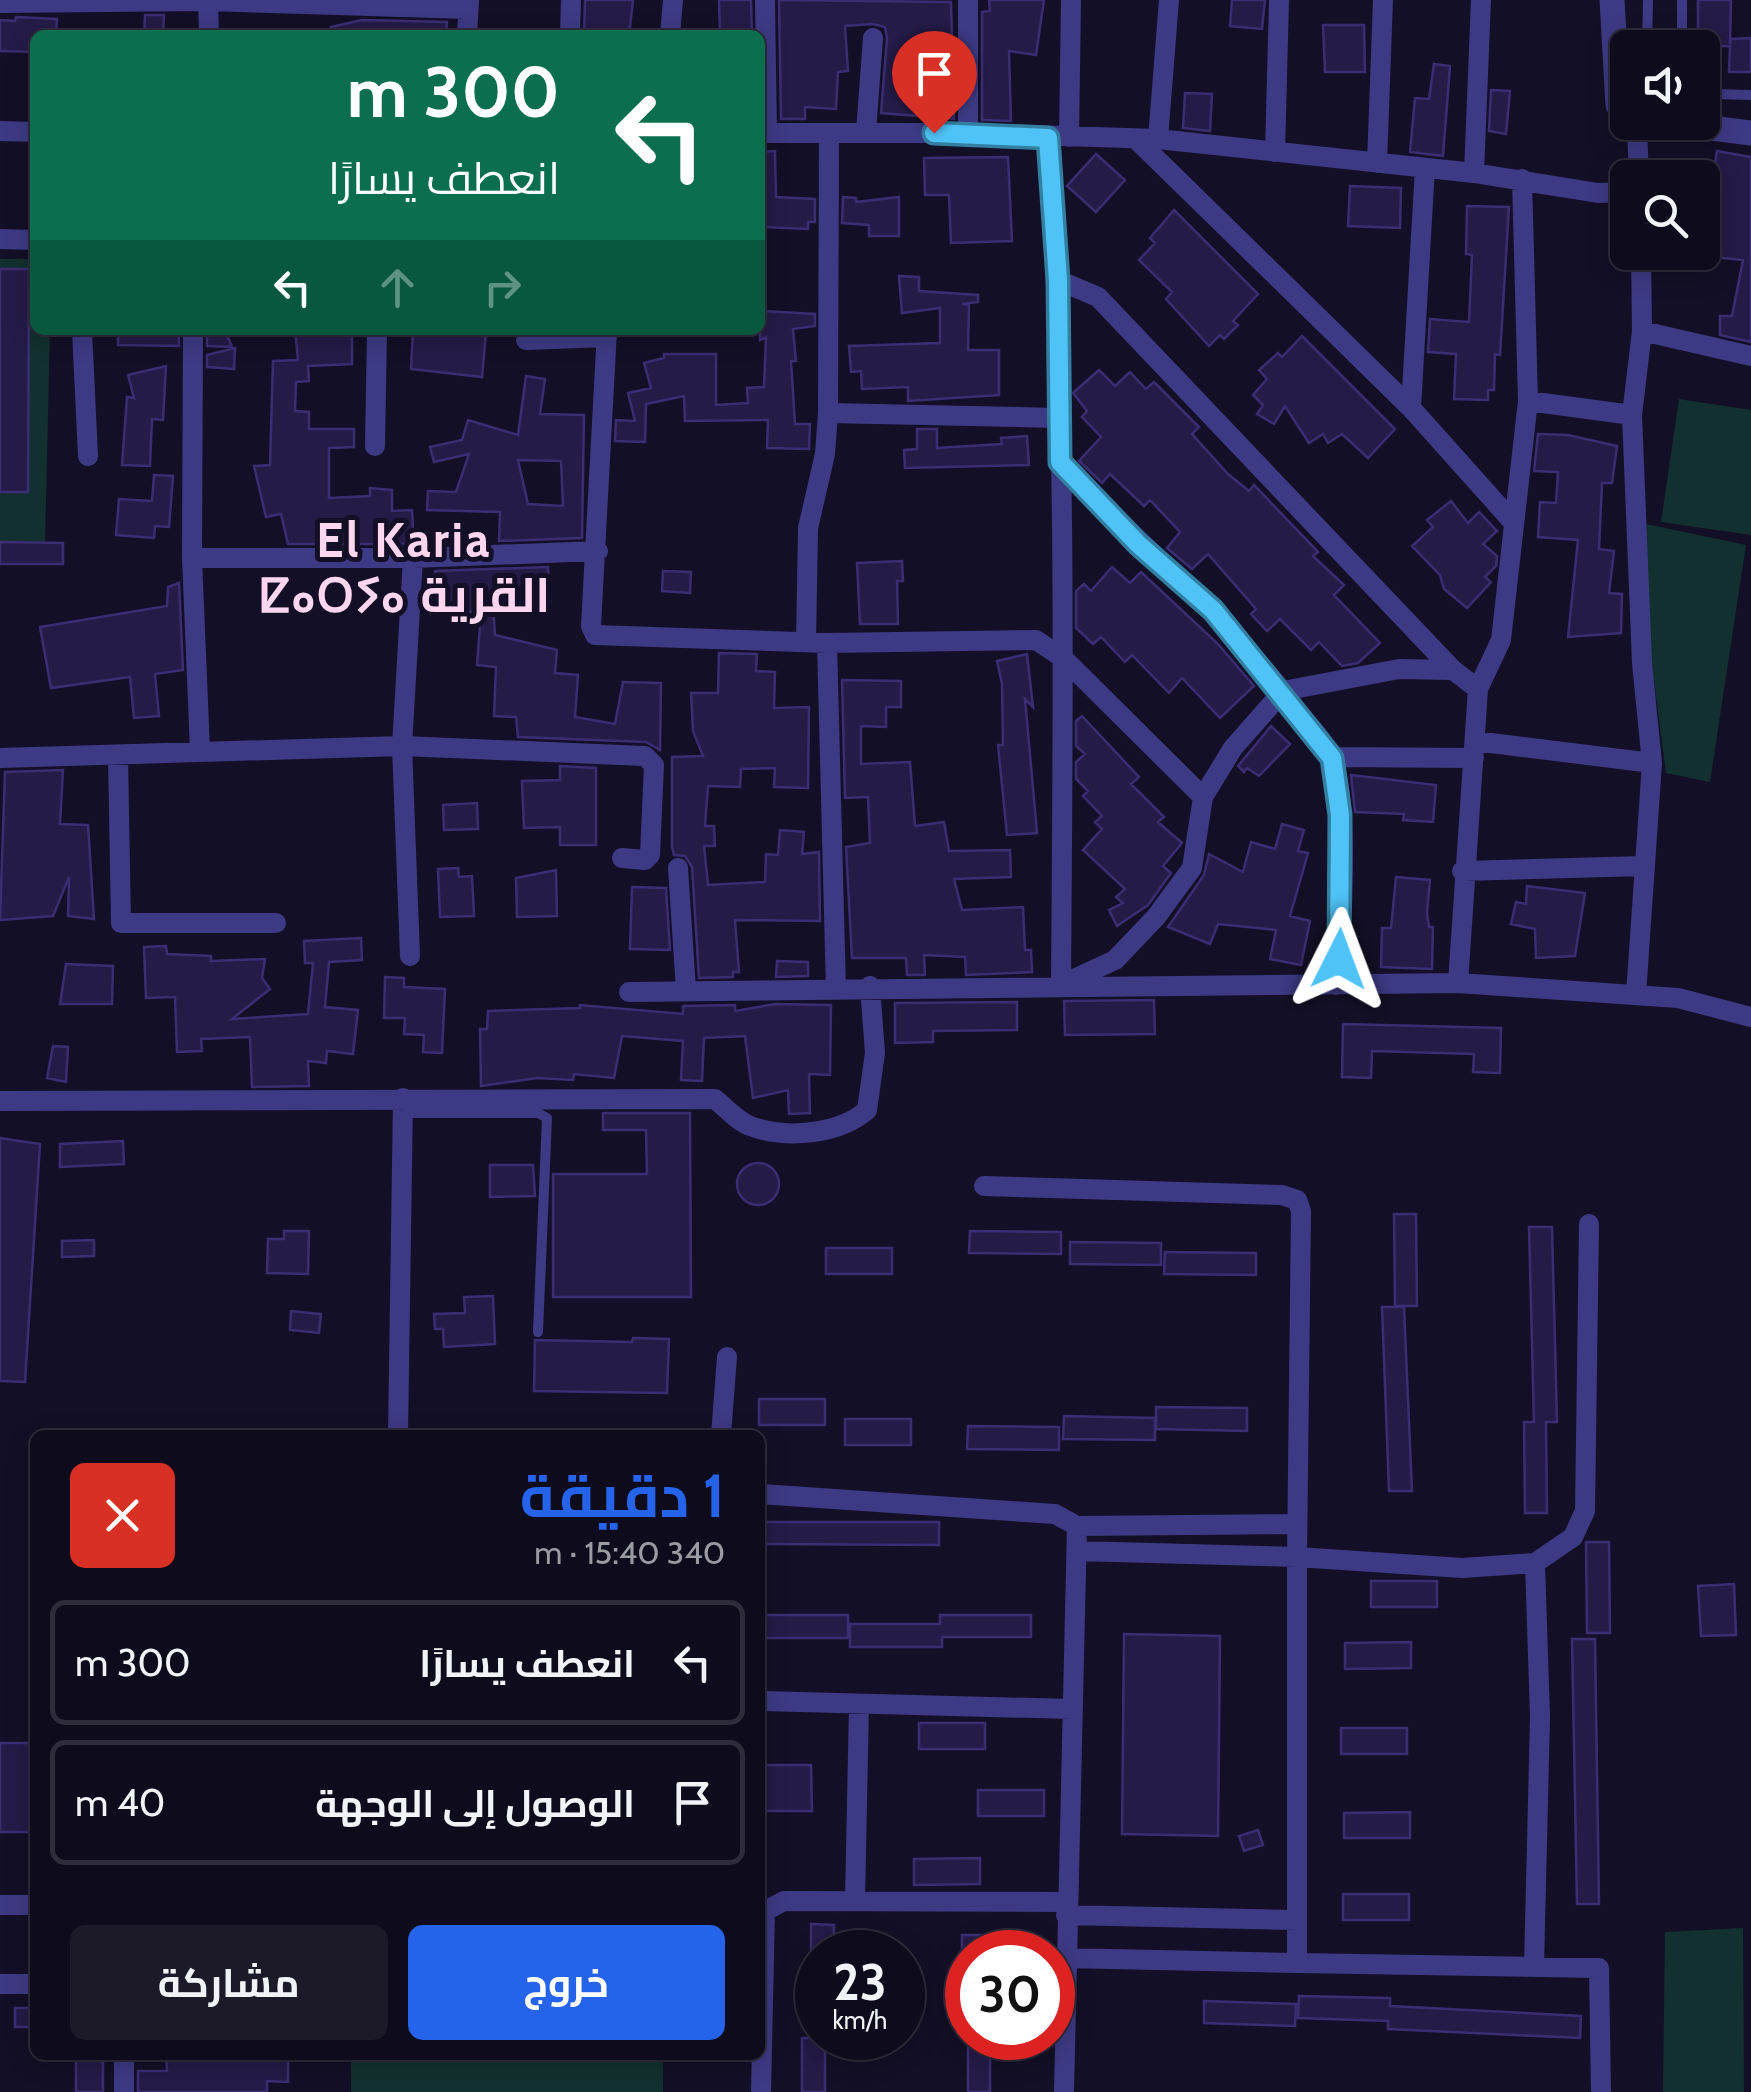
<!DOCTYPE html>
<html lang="ar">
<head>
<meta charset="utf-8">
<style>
	body { margin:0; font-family:Cabin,Cairo,"Noto Sans Tifinagh",sans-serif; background:#1c1929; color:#f1f3f6; direction:rtl; height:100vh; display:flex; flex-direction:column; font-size:38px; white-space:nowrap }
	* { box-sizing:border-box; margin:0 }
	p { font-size:32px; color:#9b9ba3 }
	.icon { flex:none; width:55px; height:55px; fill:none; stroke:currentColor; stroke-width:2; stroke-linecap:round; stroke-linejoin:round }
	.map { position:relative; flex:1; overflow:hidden; direction:ltr }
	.drawer { position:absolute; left:30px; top:1430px; width:735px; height:630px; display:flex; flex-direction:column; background:#0e0b1c; border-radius:15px; box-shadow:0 5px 25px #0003,0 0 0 2px #2e2b3b; direction:rtl }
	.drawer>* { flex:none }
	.guide { position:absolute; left:30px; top:30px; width:735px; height:305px; border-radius:15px; box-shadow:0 5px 25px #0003,0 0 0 2px #2e2b3b; direction:rtl; background:#0b6e4f; color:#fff; overflow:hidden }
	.fabs { position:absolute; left:1610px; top:30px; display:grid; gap:20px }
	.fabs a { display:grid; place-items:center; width:110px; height:110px; border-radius:15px; background:#0e0b1c; box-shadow:0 5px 25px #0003,0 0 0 2px #2e2b3b; font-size:50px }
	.speed { position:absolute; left:795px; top:1930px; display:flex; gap:20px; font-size:50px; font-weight:700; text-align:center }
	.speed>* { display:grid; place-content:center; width:130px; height:130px; border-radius:50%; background:#0e0b1c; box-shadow:0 5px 25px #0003,0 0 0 2px #2e2b3b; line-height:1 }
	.speed small { font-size:25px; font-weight:400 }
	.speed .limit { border:15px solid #d22; background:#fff; color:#111 }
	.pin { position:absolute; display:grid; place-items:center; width:85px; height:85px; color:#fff; margin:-102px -42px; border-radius:50% 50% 50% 0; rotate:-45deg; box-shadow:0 0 10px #0007 }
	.pin .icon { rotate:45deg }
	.me { position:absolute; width:110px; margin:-55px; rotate:3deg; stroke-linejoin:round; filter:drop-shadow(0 0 8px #0008) }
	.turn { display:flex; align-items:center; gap:35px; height:210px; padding:0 40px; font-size:45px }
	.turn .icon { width:130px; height:130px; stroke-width:2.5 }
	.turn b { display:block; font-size:70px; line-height:85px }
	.lanes { display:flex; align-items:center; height:95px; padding:0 40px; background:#0003; justify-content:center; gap:50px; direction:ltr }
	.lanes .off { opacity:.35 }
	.round { display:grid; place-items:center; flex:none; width:105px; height:105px; border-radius:15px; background:#1c1929 }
	.overview { display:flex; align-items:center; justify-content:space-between; height:170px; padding:0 40px }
	h1 { font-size:60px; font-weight:700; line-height:75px; color:#2563eb }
	.button { display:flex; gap:20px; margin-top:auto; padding:20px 40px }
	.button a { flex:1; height:115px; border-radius:15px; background:#2563eb; color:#fff; font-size:40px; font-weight:700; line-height:115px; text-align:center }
	.button a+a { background:#1c1929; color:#f1f3f6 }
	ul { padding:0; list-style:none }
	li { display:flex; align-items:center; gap:30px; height:125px; margin:0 20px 15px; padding:0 20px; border:5px solid #2e2b3b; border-radius:15px }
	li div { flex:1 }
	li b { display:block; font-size:38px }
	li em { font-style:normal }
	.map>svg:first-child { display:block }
	.green { fill:#12302f }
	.building { fill:#241b47; stroke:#3b2d73; stroke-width:2.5; fill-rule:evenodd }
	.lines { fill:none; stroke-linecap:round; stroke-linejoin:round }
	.service { stroke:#3d3a85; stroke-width:10 }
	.minor { stroke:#3d3a85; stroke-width:20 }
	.tertiary { stroke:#3d3a85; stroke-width:25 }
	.route-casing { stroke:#337fa1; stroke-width:25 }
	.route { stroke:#4fc3f7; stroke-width:18 }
	.labels { text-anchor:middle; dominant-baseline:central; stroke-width:10; stroke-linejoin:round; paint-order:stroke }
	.district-label { font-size:48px; font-weight:bold; letter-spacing:2.5px; fill:#ffd6f0; stroke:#130f26 }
</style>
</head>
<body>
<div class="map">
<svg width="1751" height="2092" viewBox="0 0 1751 2092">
	<rect width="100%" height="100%" fill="#130f26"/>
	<path class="green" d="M0 259H35V330H50L45 543 0 542Z
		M1679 399 1751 410V535L1661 522Z
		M1646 524 1746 545 1710 782 1666 773 1650 650Z
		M1743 1928 1744 2092H1663L1665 1932Z
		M351 2055H663V2092H351Z"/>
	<path class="building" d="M585 0H633L629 35H584Z
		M719 0H751L752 35H720Z
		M779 0 951 2 954 119 881 113 887 38 885 27 873 24 845 26 848 71 838 72 836 109 805 107V119H781Z
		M989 0H1044L1036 55 1009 51 1011 121 982 120V12L990 11Z
		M1232 0H1265L1262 29 1230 26Z
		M1698 0H1731L1730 44 1731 39 1751 38V72H1729L1730 46 1698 47Z
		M145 15H164L163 35H144Z
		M16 17 57 19 56 35H35V52L0 51V20L15 21Z
		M362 20 447 22 446 35H332L331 27Z
		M1323 25H1364L1365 72H1325Z
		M1434 64 1450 66 1443 156 1410 152 1415 98 1429 99Z
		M1491 90 1510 91 1506 134 1489 131Z
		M1185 93 1212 94 1210 131 1183 128Z
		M775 151 776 197 815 199V222H808V229L760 227V152Z
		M1717 151 1751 157V342L1720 335V316H1732L1743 260 1702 256V199H1709Z
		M1096 154 1125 180 1096 212 1067 186Z
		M1008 157 1012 241 951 243 949 195H925L924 158Z
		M1350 186 1401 188 1400 228 1348 226Z
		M843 197 856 198V202L899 197V236H869V225L842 223Z
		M1467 206 1509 207 1500 355 1495 354 1494 390H1488V400L1454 399 1456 354 1428 352 1430 319 1469 322 1472 255 1466 254Z
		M1174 210 1258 294 1233 321 1238 325 1224 339 1220 335 1209 346 1166 299 1172 292 1139 260 1155 243 1150 238Z
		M0 269H29L28 492H0Z
		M899 276 919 277V291L978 295V302L962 304 969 305 968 350H999V395L908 401V387L862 389 861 371 851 372 849 346 940 343V308L902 313Z
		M760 311 815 314V326L793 329 796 361H791L795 424H810L809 449 767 448 768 420 685 421 684 396 646 404 645 442 615 441 616 420 635 421 628 393 651 388 644 363 664 358V354H716V405L748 403 747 388 764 387 766 337 760 340Z
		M118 330H179V346L118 345Z
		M225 330 232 347 207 346V333Z
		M295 330H352V364L308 366 309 381 296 382 295 411 309 412V429H354V447L329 448V498L370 496V488L392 490V511L412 510 414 544H288L281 514 266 517 254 466 270 465 273 361 298 360Z
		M413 330 486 332 482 377 411 369Z
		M1302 336 1395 429 1368 458 1342 434 1328 443 1323 434 1309 443 1285 406 1274 424 1257 414 1263 405 1253 395 1267 379 1259 370 1278 353 1282 357Z
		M235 348 234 369 207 367V355Z
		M166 366 163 420 152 419 150 466 122 465 127 397 134 398 128 375Z
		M1099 370 1115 386 1130 372 1146 389 1154 382 1199 427 1192 434 1228 474 1249 491 1254 485 1318 552 1313 556 1344 585 1334 595 1380 643 1358 663 1342 666 1319 642 1311 650 1280 619 1267 631 1251 614 1256 609 1208 554 1192 569 1167 548 1180 532 1150 500 1144 506 1110 474 1102 483 1079 461 1101 437 1082 417 1087 411 1073 393Z
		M526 376 545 379 540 414 584 415 582 538 499 541 500 512 427 510 428 491 456 492 469 454 434 462 430 447 462 440 468 420 518 435ZM518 460 561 461 563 506 528 504Z
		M917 429H937V448L1002 444 1001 438 1027 436 1029 465 905 468 904 450 917 449Z
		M1538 434 1568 435 1617 446 1612 483H1602L1599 549 1614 551 1609 593 1622 594 1621 633 1568 637 1578 540 1538 537 1540 502 1556 503 1558 472 1534 471Z
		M154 475 173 476 169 527 155 526 154 538 116 535 119 499 152 501Z
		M1451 501 1468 523 1479 512 1497 531 1483 544 1497 556 1496 566 1485 577 1491 582 1467 608 1444 589 1440 575 1412 546 1433 527 1427 520Z
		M0 542 63 543V564H0Z
		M902 561 903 581H897L898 624H860L857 563Z
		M548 567 550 603 493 606 495 635 557 650 555 673 578 675 575 717 615 724 623 682 661 683 660 750 646 742 518 737 516 717 494 716 496 667 477 665 481 611 437 614 435 571Z
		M1112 567 1130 583 1141 572 1218 644 1254 686 1220 718 1182 678 1169 693 1132 655 1125 662 1101 637 1093 644 1076 628V591L1084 584 1091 591Z
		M663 571 691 572 690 593 662 591Z
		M179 583 183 670 155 674 159 716 134 718 130 677 51 688 40 627 167 606 168 587Z
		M719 653 757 654 756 671 775 672 774 708 809 707 808 788 774 787 775 768 741 769 740 787 708 786 705 826H714L715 846H704L708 885 765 882 766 854 778 855 780 830 804 832 802 854 819 852 820 921 735 920 739 972H733V977L699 978 692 867 685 856 674 855 672 847V757L703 756 693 731 691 693H718Z
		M1027 654 1033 707 1025 699 1037 833 1007 835 998 745H1003L1002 684 997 661Z
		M842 680 901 681V707H886V727L861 726V764L910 762 915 826 944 822 949 851 1010 850 1011 877 954 879 962 910 1023 907 1025 950H1031L1032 972 966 975 965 957 924 955 925 975H907L906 958H852L846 847 870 843 868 797 845 798Z
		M1082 716 1139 777 1131 784 1164 817 1158 822 1182 843 1163 866 1171 873 1148 905 1117 926 1109 910 1123 903 1116 897 1125 889 1083 850 1102 829 1095 822 1102 816 1083 796 1088 791 1076 779V762L1085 754 1076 746V721Z
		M1271 726 1290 744 1259 776 1247 768 1244 772 1238 766Z
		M560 766 596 768V845H560V827L524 828 522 781 560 780Z
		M63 770 60 824 88 825 94 919 68 916 69 877 53 916 0 920 5 772Z
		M1351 775 1436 785 1433 822 1403 820 1404 814 1355 812Z
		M477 803 478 829 444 830 443 805Z
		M1282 824 1304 830 1298 851 1308 853 1290 916 1310 921 1301 965 1270 959 1276 930 1218 924 1210 944 1168 927 1204 875 1209 854 1243 872 1251 842 1275 849Z
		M458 868 459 877 472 876 474 916 440 917 438 869Z
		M556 870 557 916 517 917 516 878Z
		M1396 877 1430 880 1427 913 1429 927H1433L1432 969 1381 967 1382 928H1391Z
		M1527 886 1585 893 1575 956 1536 958 1535 929 1511 924 1516 902 1526 904Z
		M632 887 666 888 670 950 630 949Z
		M361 938 362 960 329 962 325 1007 358 1010 353 1054 327 1051 326 1063 308 1061 309 1086 252 1087 250 1037 201 1039 202 1051 177 1052 175 997 146 998 144 947 166 946 167 954 211 956V961L265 959 262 978 270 989 232 1019 308 1014 313 963H305L304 941Z
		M777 961 808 962V976L776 977Z
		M66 964 113 966 112 1004H60Z
		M385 977 404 978V987L445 989 442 1053 423 1052 424 1035 404 1034 405 1018H384Z
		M1154 1000 1155 1034 1065 1035 1064 1001Z
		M1017 1002V1030L933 1031V1042L895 1043V1003Z
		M775 1004 831 1005 830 1075 809 1074 810 1113 789 1114 788 1090 753 1098 745 1036 704 1038 702 1081 681 1080 683 1041 622 1036 614 1078 574 1074 573 1080 537 1078 481 1086 480 1029H487L488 1011 580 1008V1005L683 1014V1006L735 1005V1011Z
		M1343 1024 1501 1028 1500 1073 1473 1072 1474 1054 1372 1051 1371 1078 1342 1077Z
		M53 1046 68 1047 66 1082 47 1078Z
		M603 1113H690L691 1297H553V1174H647L646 1130H603Z
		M0 1138 40 1144 25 1382 0 1381Z
		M123 1141 124 1164 60 1167V1144Z
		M737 1184a21 21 0 1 1 42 0a21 21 0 1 1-42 0Z
		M490 1165H533L535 1196 490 1197Z
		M1394 1214H1416L1417 1306H1395Z
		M1529 1227H1552L1557 1422H1546L1547 1513H1525L1524 1422H1534Z
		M284 1231H309L308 1274 267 1273 268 1239H284Z
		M970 1231 1061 1232V1254L969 1253Z
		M94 1240V1256L62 1257V1241Z
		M1070 1242 1161 1243V1265L1070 1264Z
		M826 1248H892V1274H826Z
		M1165 1252 1256 1253V1275L1164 1274Z
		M493 1296 495 1344 444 1347 443 1329H435L434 1314 465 1313 464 1297Z
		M1382 1307H1404L1412 1491H1389Z
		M291 1311 321 1314 319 1333 290 1330Z
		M633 1338 669 1339 667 1393 534 1391 535 1340 632 1342Z
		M759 1399H825V1425H759Z
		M1156 1407 1247 1408V1431L1156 1429Z
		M1064 1416 1155 1418V1440L1063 1439Z
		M845 1419H911V1445H845Z
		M968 1426 1059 1427V1450L967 1449Z
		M760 1522H939V1545L760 1544Z
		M1586 1542H1609L1610 1633H1587Z
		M1371 1581H1437V1607H1371Z
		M1734 1584 1736 1635 1701 1636 1698 1586Z
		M760 1615H848V1638H760Z
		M940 1615H1031V1637H942V1647H850V1624H940Z
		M1124 1634 1220 1636 1218 1836 1122 1834Z
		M1572 1639H1595L1599 1904H1577Z
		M1411 1642V1668L1345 1669V1643Z
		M919 1723H985V1749H919Z
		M1341 1728H1407V1754H1341Z
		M0 1743H35V1832H0Z
		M760 1765H811L812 1811H760Z
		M978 1790H1044V1816H978Z
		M1410 1812V1838H1344V1813Z
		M1258 1830 1263 1845 1244 1851 1239 1836Z
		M980 1858V1884L914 1885V1859Z
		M1343 1894H1409V1920H1343Z
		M811 1924 834 1925 833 1952H811Z
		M962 1935H984V1952H962Z
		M1299 1996 1390 1998V2006L1581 2016 1580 2038 1388 2029V2021L1298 2018Z
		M1204 2001 1296 2004 1295 2026 1204 2023Z
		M15 2008H35V2027H15Z
		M802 2038H825V2092H802Z
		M968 2038H990V2092H968Z
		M76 2055H103V2092H76Z
		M166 2055H288V2082L267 2081V2092H138V2071H167Z"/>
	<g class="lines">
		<path class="service" d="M1647 48 1648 0
			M1682 48V0
			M1702 88 1712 94 1751 95
			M406 1113H538L547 1118 538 1332"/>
		<path class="minor" d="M208 0 209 35
			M765 0 767 133
			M0 3 208 1 468 9
			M467 35 469 0
			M570 35 571 0
			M670 35 673 0
			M1637 128 1639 178
			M0 131 35 132
			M866 132 873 38
			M760 133H968L1158 139 1474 173 1598 193 1628 192
			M968 133V0
			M1069 137 1071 0
			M1048 138C1067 420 1063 703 1061 985L1115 960 1156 917 1192 868 1203 797 1233 748 1283 691 1399 669 1453 670
			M1136 139 1411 408 1513 522
			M1158 139 1169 0
			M1275 152 1279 0
			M1377 163 1383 0
			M1474 173 1481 0
			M0 239 35 240
			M1058 280 1098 297 1453 670 1478 689
			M82 330 88 456
			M193 330 192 558 200 750
			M607 330 591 626 595 635 827 643 1036 640 1063 658 1203 797
			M1642 331 1751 356
			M526 340 607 337
			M1528 401 1632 415
			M1411 408 1425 168
			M828 413 1059 418
			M375 446 377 330
			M1060 461C1139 545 1227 617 1296 709 1307 724 1325 741 1332 758 1350 805 1342 933 1336 985
			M192 558H413L598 551
			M806 643 808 528 825 454 828 413 829 133
			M827 643 836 990
			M1475 741 1652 763
			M118 755 121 923H276
			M1332 757 1474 758
			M0 758 402 746 645 756 654 765 650 855 645 860 622 858
			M678 868 686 990
			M1462 871 1644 866
			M410 956 402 746 413 558
			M1458 983 1478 689 1501 640 1528 401 1522 179
			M629 992 1458 983 1678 998 1751 1017
			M1636 995 1652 763 1642 663 1632 415 1642 331 1641 252
			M0 1101 715 1099C726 1108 739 1123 753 1127 788 1139 840 1134 867 1110L875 1053 870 986
			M984 1186 1282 1195 1297 1200 1301 1211 1297 1557 1077 1551
			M398 1435 403 1098
			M721 1435 727 1357
			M760 1494 1055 1514 1077 1526 1064 2092
			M1077 1526 1297 1524
			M1535 1563 1573 1537 1585 1511 1589 1224
			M760 1701 1071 1709
			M855 1900 859 1704
			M0 1905H35
			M1066 1915 1297 1920
			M1065 1958 1297 1963V1557L1462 1568 1535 1563 1540 1717 1534 1967
			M1297 1963 1599 1968 1601 2092
			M0 1984H35
			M124 2092V2055
			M761 2092 765 1911 784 1901 1066 1902"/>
		<path class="tertiary" d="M1612 0 1618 105 1628 117
			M1633 122 1637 128 1696 126 1751 133"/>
	</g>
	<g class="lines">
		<g class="route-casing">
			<path id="route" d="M934 133 1048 138 1058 280 1060 462 1138 544 1213 610 1332 758 1340 815 1339 959"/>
		</g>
		<use href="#route" class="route"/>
	</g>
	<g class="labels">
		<g class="district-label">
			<text x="404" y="540">El Karia<tspan x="404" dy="55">ⵇⴰⵔⵢⴰ القرية</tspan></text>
		</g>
	</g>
</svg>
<div class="fabs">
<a><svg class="icon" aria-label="sound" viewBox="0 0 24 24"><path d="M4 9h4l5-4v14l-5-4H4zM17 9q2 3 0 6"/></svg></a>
<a><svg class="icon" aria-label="search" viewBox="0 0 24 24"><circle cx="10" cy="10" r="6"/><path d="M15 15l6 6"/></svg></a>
</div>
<div class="speed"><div>23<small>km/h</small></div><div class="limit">30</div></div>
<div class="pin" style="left:934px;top:133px;background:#d93025"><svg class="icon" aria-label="arrive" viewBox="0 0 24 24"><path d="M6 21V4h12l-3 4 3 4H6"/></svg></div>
<svg class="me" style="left:1339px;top:959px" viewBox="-20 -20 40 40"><path d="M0-17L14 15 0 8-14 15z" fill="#4fc3f7" stroke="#fff" stroke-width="4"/></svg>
<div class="guide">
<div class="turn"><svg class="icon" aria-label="left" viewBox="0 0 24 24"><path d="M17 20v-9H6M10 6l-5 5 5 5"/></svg><div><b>300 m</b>انعطف يسارًا</div></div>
<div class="lanes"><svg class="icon" aria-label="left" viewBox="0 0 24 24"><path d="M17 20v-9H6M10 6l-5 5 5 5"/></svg><svg class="icon off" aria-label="ahead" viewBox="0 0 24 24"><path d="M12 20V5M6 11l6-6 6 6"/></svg><svg class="icon off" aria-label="right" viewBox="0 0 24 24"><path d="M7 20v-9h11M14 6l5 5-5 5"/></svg></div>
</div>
<section class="drawer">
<div class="overview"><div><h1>1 دقيقة</h1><p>340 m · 15:40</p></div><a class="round" style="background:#d93025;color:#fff"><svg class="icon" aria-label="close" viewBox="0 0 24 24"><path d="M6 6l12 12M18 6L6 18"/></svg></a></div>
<ul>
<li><svg class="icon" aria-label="left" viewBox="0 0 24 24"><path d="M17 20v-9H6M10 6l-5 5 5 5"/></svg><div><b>انعطف يسارًا</b></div><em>300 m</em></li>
<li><svg class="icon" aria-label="arrive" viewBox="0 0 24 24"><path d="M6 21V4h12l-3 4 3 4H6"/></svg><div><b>الوصول إلى الوجهة</b></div><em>40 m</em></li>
</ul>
<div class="button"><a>خروج</a><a>مشاركة</a></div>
</section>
</div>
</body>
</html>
